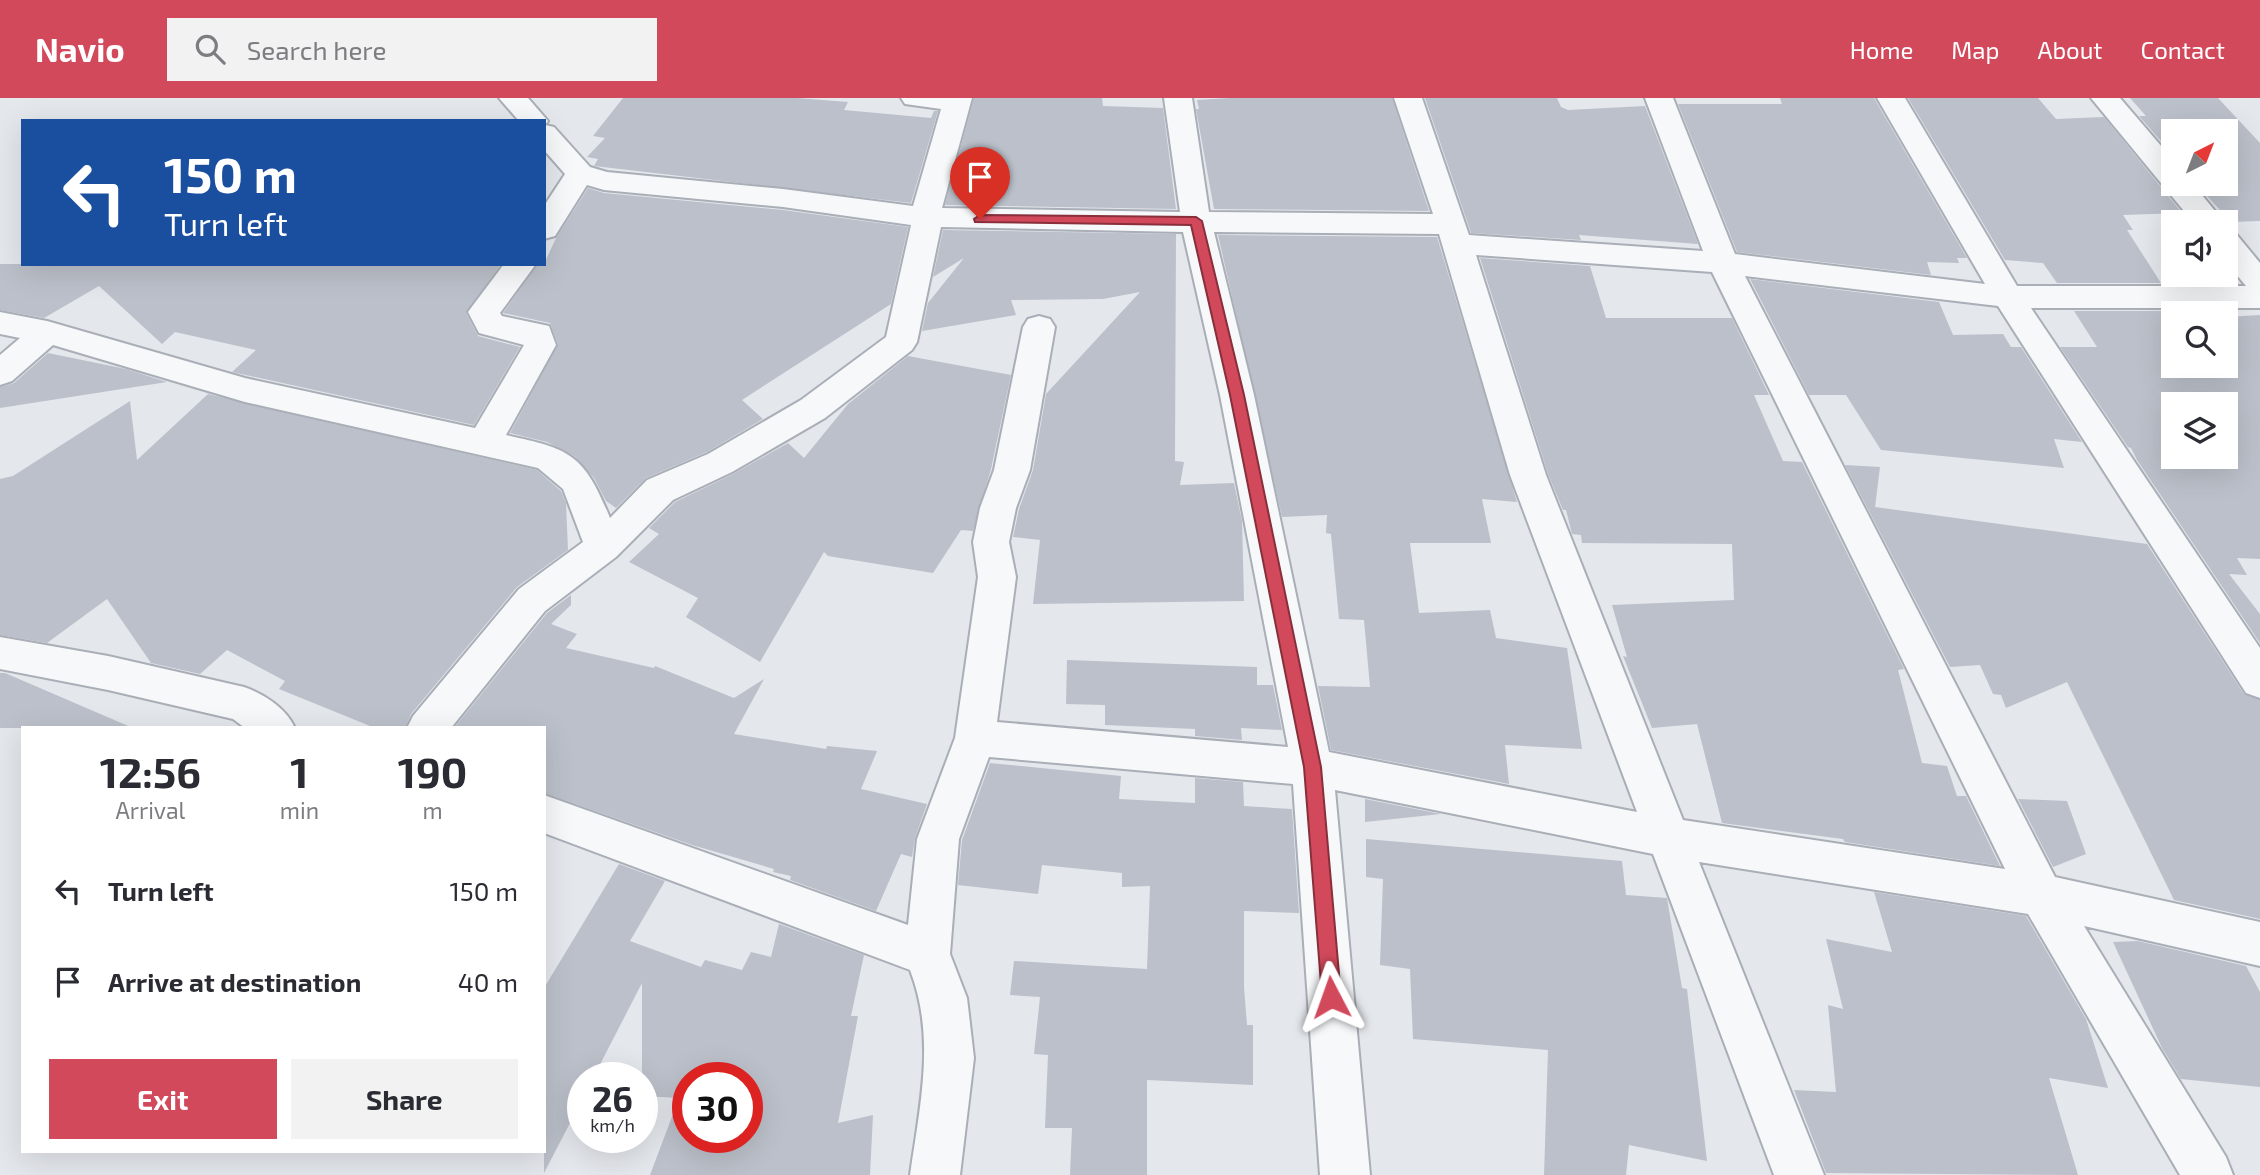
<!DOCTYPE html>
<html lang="en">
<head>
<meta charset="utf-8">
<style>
	body { margin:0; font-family:"Exo 2",sans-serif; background:#f2f2f3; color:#2b2b33; height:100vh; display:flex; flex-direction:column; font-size:26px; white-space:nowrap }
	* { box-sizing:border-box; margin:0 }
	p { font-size:23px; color:#7c7c81 }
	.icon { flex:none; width:38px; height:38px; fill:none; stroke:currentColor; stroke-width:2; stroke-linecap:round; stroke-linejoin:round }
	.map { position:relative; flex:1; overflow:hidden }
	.sheet { position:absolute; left:21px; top:628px; width:525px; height:427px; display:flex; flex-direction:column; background:#fff; border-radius:0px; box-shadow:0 7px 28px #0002 }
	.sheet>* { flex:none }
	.hud { position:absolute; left:21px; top:21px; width:525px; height:147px; border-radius:0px; box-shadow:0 7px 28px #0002; background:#1a4fa0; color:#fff; overflow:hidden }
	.needle { width:46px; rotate:42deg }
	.buttons { position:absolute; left:2161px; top:21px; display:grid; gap:14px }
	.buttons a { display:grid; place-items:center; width:77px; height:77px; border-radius:0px; background:#fff; box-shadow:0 7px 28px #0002; font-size:35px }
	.speed { position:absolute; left:567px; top:964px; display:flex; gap:14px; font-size:35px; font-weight:700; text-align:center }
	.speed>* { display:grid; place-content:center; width:91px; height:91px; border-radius:50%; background:#fff; box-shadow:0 7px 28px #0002; line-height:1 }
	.speed small { font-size:18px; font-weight:400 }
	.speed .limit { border:10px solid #d22; background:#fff; color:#111 }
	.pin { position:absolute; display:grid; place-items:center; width:60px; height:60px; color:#fff; margin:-72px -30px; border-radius:50% 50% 50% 0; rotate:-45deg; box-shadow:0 0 7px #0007 }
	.pin .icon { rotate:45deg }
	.me { position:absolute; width:77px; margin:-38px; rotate:356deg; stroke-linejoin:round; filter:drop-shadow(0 0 5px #0008) }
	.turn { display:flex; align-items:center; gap:24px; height:147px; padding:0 28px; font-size:32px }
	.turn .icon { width:91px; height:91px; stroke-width:2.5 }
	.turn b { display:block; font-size:49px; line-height:60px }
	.eta { display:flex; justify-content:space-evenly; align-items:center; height:119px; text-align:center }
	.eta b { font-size:42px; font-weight:700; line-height:49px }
	.cta { display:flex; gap:14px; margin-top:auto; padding:14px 28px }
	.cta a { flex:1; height:80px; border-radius:0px; background:#d1495b; color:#fff; font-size:28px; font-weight:700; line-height:80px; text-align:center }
	.cta a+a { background:#f2f2f3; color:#2b2b33 }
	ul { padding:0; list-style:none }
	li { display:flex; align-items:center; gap:21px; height:91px; padding:0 28px }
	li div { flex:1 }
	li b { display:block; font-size:26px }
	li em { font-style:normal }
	header { display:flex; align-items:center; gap:42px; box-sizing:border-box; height:98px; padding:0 35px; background:#d1495b; color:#fff }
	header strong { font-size:33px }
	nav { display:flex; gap:38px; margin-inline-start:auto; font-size:24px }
	.search { width:490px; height:63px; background:#f2f2f3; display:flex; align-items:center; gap:18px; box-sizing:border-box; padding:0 24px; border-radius:0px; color:#7c7c81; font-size:26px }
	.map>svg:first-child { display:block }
	.building { fill:#bbc0ca; fill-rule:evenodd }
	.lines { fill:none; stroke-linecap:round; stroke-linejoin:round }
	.minor-casing { stroke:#a9aeb7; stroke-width:4 }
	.minor { fill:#f7f8fa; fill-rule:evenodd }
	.route { fill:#d1495b; stroke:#882f3b; stroke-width:2 }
</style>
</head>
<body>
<header>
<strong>Navio</strong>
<div class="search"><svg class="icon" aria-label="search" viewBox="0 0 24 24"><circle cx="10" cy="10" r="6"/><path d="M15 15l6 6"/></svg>Search here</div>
<nav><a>Home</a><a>Map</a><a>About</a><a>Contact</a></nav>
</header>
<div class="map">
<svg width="2260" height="1077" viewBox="0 0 2260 1077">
	<rect width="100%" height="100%" fill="#e4e7ec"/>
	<path class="building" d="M623 0H797L848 4 844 12 931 20 934 13H938L911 105 594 68 598 61 587 59 605 40 593 38Z
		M974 0H1102L1103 8 1163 10 1176 111 945 107Z
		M1230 0H1392L1429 113 1214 111 1196 11H1199L1197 2Z
		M1425 0H1557L1561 9 1568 12 1645 8 1698 146 1579 137 1581 142 1471 135Z
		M1780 0H1874L1967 160H1957L1959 165 1927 164 1931 177 1737 154 1678 6H1782Z
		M1908 0H2038L2056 21 2104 19 2182 115 2123 117 2133 132H2127L2161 185H2057L2043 165 2005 162Z
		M2130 0H2218L2260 45V123L2231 124 2196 86H2226V33H2174V58L2139 18H2146Z
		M588 90 604 95 783 112 908 129 891 206 742 302 763 321 707 354 646 380 616 410 606 403 594 380 574 358 547 344 510 335 558 246 550 225 503 215 538 166H544L556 140Z
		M943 132 1176 136 1175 363 1184 364 1180 387 1234 385 1242 423 1244 503 1033 506 1040 442 1013 439 1019 411 1033 372 1046 296 1140 194 1103 201 1011 202 1016 217 922 233 928 205 964 160 933 179Z
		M1218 137 1437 139 1517 404 1482 401 1491 445H1410L1419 515 1490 512 1496 540 1567 550 1582 651 1505 647 1509 686 1331 652 1318 588 1370 589 1364 522 1339 521 1331 436 1326 435 1327 417 1282 419Z
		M1480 160 1590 168 1606 220H1732L1769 297H1754L1783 363 1802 364 1904 571 1898 572 1922 665 1947 668 1957 698H1966L2000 768 1845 744 1843 741 1722 725 1697 626 1652 630 1623 558 1627 559 1612 507 1734 502 1732 446 1582 445 1581 437 1572 436 1566 412H1563L1548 376Z
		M0 166H501L466 215 478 238 520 249 474 327 232 274 256 252 175 234 162 246 99 188 44 220 0 212Z
		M1750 181 1939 204 1953 237 2003 236 2011 249H2021L2082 344 2054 341 2064 370 1881 352 1846 297H1809Z
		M2074 213H2178L2180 215H2174V268H2226V219L2260 217V461L2237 460 2247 477 2229 476 2260 516V545L2137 362 2131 350 2128 349 2060 249H2097ZM2174 306H2226V359H2174Z
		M48 255 126 271 167 284 0 310V289L14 285Z
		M908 258 1011 277 991 371 973 433 961 432 933 475 828 458 824 454 760 564 686 519 698 500 629 464 659 436 649 430 675 404 733 376 788 345 804 360 848 306Z
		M208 296 537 372 561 393 566 405 568 452 517 489 411 616 405 630H375L279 591 285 583 227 552 200 576 151 565 107 501 47 545 0 537V381L13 378 130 303 137 362Z
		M1845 367 1880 369 1875 409 2147 446 2244 596 2260 602V821L2174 802 2067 584 2006 610 2001 597 1993 596 1980 567 1950 569Z
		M571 497V507L551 526 577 536 566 550 654 570 655 568 734 600 764 581 734 636 826 651 827 648 877 653 861 691 927 706 915 740 912 759 901 756 876 813 790 782 791 778 773 774 774 771 692 747 544 695V630H454L547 515Z
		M1067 562 1257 569V587H1273L1282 632 1241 630 1242 642 1195 638V631L1105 627V607L1066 606Z
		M0 575H5L133 630H0Z
		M990 665 1121 678 1119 701 1195 705V680L1243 684 1244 708 1292 711 1299 815 1244 813V889L1247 927H1253V987L1147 982V1077H1070L1072 1030H1045L1048 957 1034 956 1040 899 1010 897 1014 863 1147 871 1150 788 1122 789V775L1042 767 1038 796 958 787 962 742Z
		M1365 701 1441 716 1365 724Z
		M2018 701 2067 703 2086 756 2053 769Z
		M1366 741 1622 763 1626 797 1667 800 1682 890 1687 891 1707 1063 1629 1047 1626 1077H1544L1548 952 1413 941 1410 871 1380 867 1383 781 1366 779Z
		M619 766 665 783 630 843 701 869 705 862 742 872 751 854 771 859 779 826 864 857 851 918H858L838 1025 873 1017 870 1077H650L679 1000 642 998V885L593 980H583V1000L544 1075V890ZM688 980H747V1040H688Z
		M1874 794 2026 818 2086 921 2108 990 2049 980 2078 1077 1826 1075 1794 992 1836 994 1828 907 1843 911 1826 841 1892 854Z
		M2138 843 2246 868 2260 894V989L2181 981 2162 950 2113 844Z"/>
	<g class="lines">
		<g class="minor-casing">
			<path id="minor" d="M499 0H528L548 23 545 27 554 29 590 69 607 74 783 91 913 108 941 11 905 6 901 0H972L942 110 1180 114 1164 0H1192L1209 114 1433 116 1394 0H1422L1469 137 1703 153 1645 0H1673L1735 156 1985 186 1877 0H1905L2017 188H2246L2226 164V134L2237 137 2260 165V210H2031L2260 550V600L2246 595 1998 208 1745 178 2055 779 2260 824V868L2084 828 2226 1059 2233 1077H2180L2028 816 1699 764 1824 1077H1774L1653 756 1335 692 1370 1077H1320L1293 686 989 659 959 741 950 856 967 900 974 960 960 1077H910C920 1007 936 939 910 872L544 735V697L908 827 917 741 955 640 978 479 973 444 980 410 994 372 1023 229 1028 221 1039 218 1050 221 1055 229 1030 372 1016 410 1009 444 1016 479 997 624 1288 649 1220 297 1183 134 941 129 917 244 912 252 825 320 732 374 673 402 616 459 545 513 451 630H407L413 618 519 491 583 444 563 391 538 370 245 304 53 247 12 283 0 287V257L20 240 0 236V214L47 223 245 280 475 330 524 247 479 235 468 214 504 166H536L500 215 502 218 549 228 556 247 506 337C571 351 584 356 610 420L647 382 708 356 801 302 886 239 911 127 783 109 604 92 587 87 555 138 544 141V108L565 76 544 52V23H519ZM1214 134 1439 136 1510 377 1637 714 1329 654 1254 297ZM1476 157 1712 174 2005 771 1683 722 1546 377Z
				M2091 0H2120L2174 63V86H2193L2224 124H2193Z
				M0 539 108 558 244 589C264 596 286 610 295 630H245L233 621 108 592 0 571Z"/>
		</g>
		<use href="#minor" class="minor"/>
	</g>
	<path class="route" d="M980 117 1196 119 1202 123 1244 297 1321 669 1341 899 1338 905 1331 908 1325 905 1322 899 1304 669 1230 297 1191 127 975 124 974 121Z"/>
</svg>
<div class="buttons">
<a><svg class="needle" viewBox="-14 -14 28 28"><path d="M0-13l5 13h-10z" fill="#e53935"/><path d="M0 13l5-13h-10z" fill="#7c7c81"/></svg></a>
<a><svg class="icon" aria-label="sound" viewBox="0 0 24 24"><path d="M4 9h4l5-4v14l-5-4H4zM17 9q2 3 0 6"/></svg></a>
<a><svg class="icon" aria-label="search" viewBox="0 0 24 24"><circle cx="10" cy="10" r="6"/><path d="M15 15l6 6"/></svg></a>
<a><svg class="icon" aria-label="layers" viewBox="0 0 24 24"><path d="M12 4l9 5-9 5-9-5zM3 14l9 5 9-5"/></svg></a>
</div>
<div class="speed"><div>26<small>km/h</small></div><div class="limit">30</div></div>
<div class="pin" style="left:980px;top:121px;background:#d93025"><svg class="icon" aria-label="arrive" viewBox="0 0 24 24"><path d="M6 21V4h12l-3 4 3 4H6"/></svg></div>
<svg class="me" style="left:1331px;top:899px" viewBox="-20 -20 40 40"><path d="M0-17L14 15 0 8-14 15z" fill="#d1495b" stroke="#fff" stroke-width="4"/></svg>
<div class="hud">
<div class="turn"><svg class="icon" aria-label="left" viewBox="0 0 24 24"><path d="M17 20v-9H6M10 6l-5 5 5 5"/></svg><div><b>150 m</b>Turn left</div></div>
</div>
<section class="sheet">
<div class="eta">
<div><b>12:56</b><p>Arrival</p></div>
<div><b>1</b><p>min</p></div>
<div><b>190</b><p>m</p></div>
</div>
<ul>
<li><svg class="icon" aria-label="left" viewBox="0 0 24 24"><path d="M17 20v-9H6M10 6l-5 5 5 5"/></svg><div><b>Turn left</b></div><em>150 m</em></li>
<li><svg class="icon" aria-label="arrive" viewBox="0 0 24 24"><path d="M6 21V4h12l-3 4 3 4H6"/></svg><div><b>Arrive at destination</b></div><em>40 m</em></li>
</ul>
<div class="cta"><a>Exit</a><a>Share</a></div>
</section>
</div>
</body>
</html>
